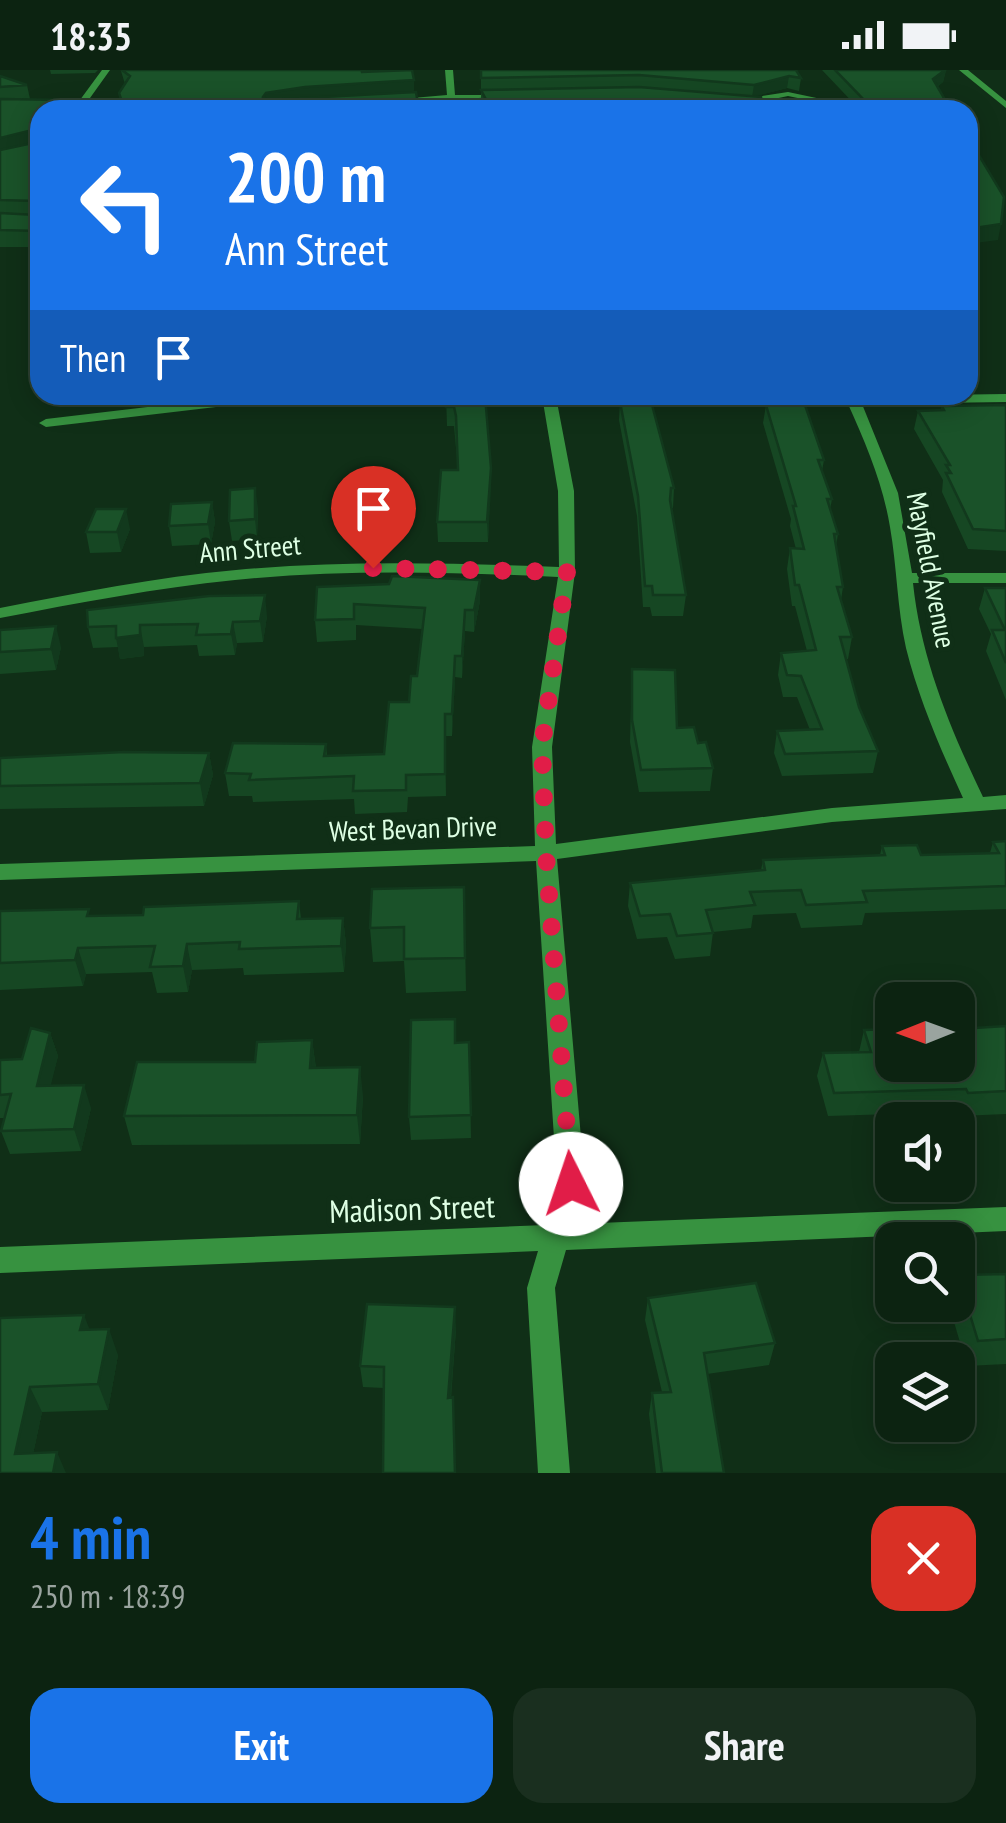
<!DOCTYPE html>
<html lang="en">
<head>
<meta charset="utf-8">
<style>
	body { margin:0; font-family:"PT Sans Narrow",sans-serif; background:#1a2f1f; color:#f1f3f6; height:100vh; display:flex; flex-direction:column; font-size:38px; white-space:nowrap }
	* { box-sizing:border-box; margin:0 }
	p { font-size:32px; color:#9aa49f }
	.icon { flex:none; width:55px; height:55px; fill:none; stroke:currentColor; stroke-width:2; stroke-linecap:round; stroke-linejoin:round }
	.map { position:relative; height:1403px; overflow:hidden }
	.details { display:flex; flex-direction:column; background:#0c2311; flex:1 }
	.details>* { flex:none }
	.top-card { position:absolute; left:30px; top:30px; width:948px; height:305px; border-radius:30px; box-shadow:0 5px 25px #0003,0 0 0 2px #2c4031; background:#1a73e8; color:#fff; overflow:hidden }
	.needle { width:65px; rotate:269deg }
	.controls { position:absolute; left:875px; top:912px; display:grid; gap:20px }
	.controls a { display:grid; place-items:center; width:100px; height:100px; border-radius:20px; background:#0c2311; box-shadow:0 5px 25px #0003,0 0 0 2px #2c4031; font-size:50px }
	.pin { position:absolute; display:grid; place-items:center; width:85px; height:85px; color:#fff; margin:-102px -42px; border-radius:50% 50% 50% 0; rotate:-45deg; box-shadow:0 0 10px #0007 }
	.pin .icon { rotate:45deg }
	.me { position:absolute; width:110px; margin:-55px; rotate:356deg; stroke-linejoin:round; filter:drop-shadow(0 0 8px #0008) }
	.turn { display:flex; align-items:center; gap:35px; height:210px; padding:0 30px; font-size:45px }
	.turn .icon { width:130px; height:130px; stroke-width:2.5 }
	.turn b { display:block; font-size:70px; line-height:85px }
	.then { display:flex; align-items:center; height:95px; padding:0 30px; background:#0003; gap:20px; font-size:38px }
	.round { display:grid; place-items:center; flex:none; width:105px; height:105px; border-radius:30px; background:#1a2f1f }
	.headline { display:flex; align-items:center; justify-content:space-between; height:170px; padding:0 30px }
	h1 { font-size:60px; font-weight:700; line-height:75px; color:#1a73e8 }
	.primary-button { display:flex; gap:20px; margin-top:auto; padding:20px 30px }
	.primary-button a { flex:1; height:115px; border-radius:30px; background:#1a73e8; color:#fff; font-size:40px; font-weight:700; line-height:115px; text-align:center }
	.primary-button a+a { background:#1a2f1f; color:#f1f3f6 }
	.status { display:flex; justify-content:space-between; align-items:center; height:70px; padding:0 50px; background:#0c2311; direction:ltr }
	.status svg { height:28px; fill:currentColor }
	.map>svg:first-child { display:block }
	.lines { fill:none; stroke-linecap:round; stroke-linejoin:round }
	.street { fill:#379240; fill-rule:evenodd }
	.wall { fill:#164723 }
	.shaded-wall { fill:#12391d }
	.building { fill:#1a5229; stroke:#12391d; stroke-width:2.5 }
	.route { stroke:#e11d48; stroke-width:18; stroke-dasharray:0 32.4 }
	.labels { text-anchor:middle; dominant-baseline:central; stroke-width:10; stroke-linejoin:round; paint-order:stroke }
	.street-label { font-size:28px; fill:#deffe4; stroke:#102f17 }
	.near-street-label { font-size:32px; fill:#deffe4; stroke:#102f17 }
</style>
</head>
<body>
<div class="status"><b>18:35</b><svg viewBox="0 0 49 12"><path d="M0 12V9h3v3zM5 12V6h3v6zM10 12V3h3v9zM15 12V0h3v12zM26 1h20v11H26zM47 4h2v5h-2z"/></svg></div>
<div class="map">
<svg width="1006" height="1403" viewBox="0 0 1006 1403">
	<rect width="100%" height="100%" fill="#102f17"/>
	<g class="lines">
		<path class="street" d="M102 0H110L85 35 121 40 59 37 62 32 77 34Z
			M445 0H453L455 25H513L456 30 454 40H449L447 30 393 33 389 30 447 25Z
			M959 0H968L1006 31V38Z
			M788 22 826 30 820 40H812L817 32 788 26 759 32 794 40H777L734 30 738 27 759 31 756 27Z
			M1006 324V332L862 334 898 423 912 503H1006V513H913C921 589 950 658 983 727L1006 725V739L832 752 557 789 585 1114 573 1154 1006 1137V1161L566 1180 555 1218 570 1403H538L527 1218 538 1181 0 1203V1177L545 1155 557 1114 536 791 0 810V794L535 776 532 677 558 507C451 502 342 499 235 510 156 518 78 533 0 548V538C78 523 156 507 236 500 343 490 451 493 559 497L558 421 543 332 420 329 413 325 727 328ZM557 332 727 336 848 334C866 374 883 414 890 457 897 497 897 538 906 578 919 630 941 680 963 728L832 738 556 774 552 677 575 502 574 421Z
			M249 325H365L358 329 250 333 46 357 39 353 46 349Z"/>
	</g>
	<path class="wall" d="M50 0H98L95 3 51 4Z
		M481 0H796L801 8 799 21 787 18 755 26 765 40H485L481 33Z
		M822 0H946L943 12 937 17 951 40H860Z
		M121 1 414 22 120 29 119 23 125 14Z
		M0 6 27 15 30 29 40 40V177H0Z
		M446 325 491 398 488 472H438L437 452 458 400 454 356H447Z
		M620 332 674 418 673 438H671L686 525 683 546H652L650 537H643L637 446 619 350Z
		M766 335 824 390 822 401 832 429 830 440 838 464 836 476 843 517 841 530 852 567 848 589H846L859 637 878 681 873 703 782 706 774 683 777 661 810 660 797 627H783L778 605 781 583 807 581 795 536H792L787 499 790 478 796 479 790 456 791 449 763 353Z
		M1006 335V481L968 479 942 422 943 410 914 359 918 341 941 340 942 336Z
		M212 432 215 452 211 474 172 476 169 456Z
		M258 438 257 469 232 471 229 451Z
		M130 459 121 482 90 483 86 462Z
		M317 517 480 531 474 562 465 561 462 608 455 607 452 666H445L446 726 408 727 407 742 355 744 354 729 253 732 252 726H229L225 703 326 674 327 686 384 684 409 632 417 606 422 559 356 555V570L317 572 315 550Z
		M985 518H1006V630L986 581 991 564 979 539Z
		M267 546 263 572 237 573 235 585 199 586 197 575 144 577V586L120 589 118 577 93 578 88 557Z
		M0 560 61 577 56 600 0 604Z
		M632 599 677 658 698 673 713 698 710 721 639 722 630 672Z
		M209 683 213 705 204 736 0 739V688Z
		M1006 771V839L865 843 862 855 801 858 796 843 753 845 751 858 713 862 710 886 675 889 667 867 637 869 628 836 630 813 761 800 763 790 880 785 882 776 921 785 990 783 993 772Z
		M464 817 466 921 406 923 404 891 373 892 370 858Z
		M299 831 301 849 343 848 346 874 344 902 244 905 243 898 192 900 188 922 157 923 152 902 86 904 83 916 0 920V841L90 846 143 845Z
		M1006 956V1044L960 1046 958 1042 828 1046 817 1006 823 983 859 982 864 960 892 995Z
		M50 963 58 986 50 1016 91 1038 81 1081 10 1084 1 1061 5 1048H0V990L22 989Z
		M312 970 316 998 363 1026 360 1074 132 1075 124 1046Z
		M469 972 471 1068 411 1070 409 1047 456 973Z
		M1006 1204V1294L967 1296 949 1235H958V1205Z
		M648 1228 775 1273 769 1295 707 1304 724 1403H656L649 1344 652 1323 662 1322 645 1250Z
		M0 1248 89 1260 118 1285 108 1340 42 1342 33 1384 0 1403Z
		M456 1259 451 1328 384 1318 363 1317 360 1296Z"/>
	<path class="shaded-wall" d="M365 0H389L414 10V23L267 36 263 27 266 23Z
		M946 0 943 12 930 22 933 9Z
		M789 6 787 18 752 27 754 15Z
		M762 27 760 38 766 36 765 40H748V32Z
		M36 59 39 73 0 83V68Z
		M1001 154 998 170 968 174V159Z
		M491 398V418L488 472 487 452Z
		M255 418 258 438 257 469 255 449Z
		M212 432 215 452 211 474 208 454Z
		M126 439 130 459 121 482 117 462Z
		M480 510V531L474 562V540Z
		M265 525 267 546 263 572 260 551Z
		M465 540V561L462 608V586Z
		M233 552 237 573 235 585 231 564Z
		M140 555 144 577V586L120 589 116 568Z
		M56 556 61 577 56 600 51 579Z
		M455 586V607L452 666V644Z
		M209 683 213 705 204 736 200 713Z
		M343 848 346 874 344 902 341 876Z
		M187 874 192 900 188 922 183 896Z
		M78 878 86 904 83 916 75 890Z
		M50 963 58 986 45 1039 37 1016Z
		M312 970 316 999 310 998Z
		M360 997 363 1026 360 1074 357 1045Z
		M84 1015 91 1038 81 1081 74 1059Z
		M455 1237 456 1259 449 1349 448 1328Z
		M84 1245 94 1271 80 1260Z
		M109 1259 118 1285 108 1340 98 1314Z
		M30 1317 42 1342 29 1403 15 1384Z
		M57 1382 66 1403H53Z"/>
	<path class="building" d="M122 0H365L361 2 412 0 414 10 305 17 266 23 263 27 267 30 416 22 419 40H108L115 30 121 29 119 23 130 6Z
		M481 0H796L801 8 789 6 754 15 639 5 481 8Z
		M835 0H945L933 9 951 40 873 39Z
		M0 6 27 15 0 17Z
		M639 17 762 27 748 32 766 36 756 40H502L500 37H490L481 20Z
		M0 29 69 30 100 40H40V62L36 59 0 68Z
		M40 65V135L37 131 0 130V80L38 72Z
		M968 67 1004 127 1001 154 968 159Z
		M40 136V161L0 160V143L36 145Z
		M446 325H485L491 398 487 452H437L441 400H458L456 346 454 337H446Z
		M651 331 674 418H671L670 430 686 525H653L652 516H645L638 426 620 332Z
		M766 335H805L824 390H818L832 429H827L838 464H834L843 517H837L852 567H840L859 637 878 681 785 684 777 661 822 659 801 606 787 605 781 583 816 580 799 515H795L790 478 804 479 793 436H796Z
		M1006 335V461L973 459 946 403H951L946 395H950L918 341 944 340 942 336Z
		M255 418V449L229 451 230 420Z
		M212 432 208 454 169 456 171 434Z
		M96 439H126L117 462H86Z
		M392 506 480 510 474 540H465L462 586H455L452 644H445V704L406 705V720L353 721 354 706 249 710 251 704 225 703 233 673 326 674 324 686 384 684 389 632H409L411 606H417L425 538 354 534V549L315 550 317 517 389 514Z
		M985 518H1006V593L992 560H1005Z
		M265 525 260 551 233 552 231 564 196 565 198 554 140 555V565L116 568V556L88 557 87 540 209 526Z
		M56 556 51 579 0 582V560Z
		M632 599 675 600 677 658 694 657 698 673 706 672 713 698 641 700 632 650Z
		M124 682 209 683 200 713 0 716V688Z
		M1006 771V816L863 821 867 832 806 835 801 820 750 822 755 835 706 840 713 863 677 866 670 844 640 846 630 813 765 800 763 790 885 785 882 776 917 775 921 785 999 783 993 772Z
		M464 817 465 888 404 889V857L370 858 372 819Z
		M299 831 297 849 343 848 341 876 239 879 240 872 187 874 183 896 150 897 155 876 78 878 75 890 0 893V841L89 839 87 846 143 845 144 837Z
		M455 949V973L469 972 471 1045 409 1047 411 950Z
		M1006 956V1021L968 1023 966 1019 834 1023 823 983 871 982 864 960 892 959V995H958V959Z
		M31 958 50 963 37 1016 84 1015 74 1059 1 1061 11 1024 0 1025V990L22 989Z
		M312 970 310 998 360 997 357 1045 124 1046 137 992H255L257 972Z
		M1006 1204V1269L978 1271 958 1205Z
		M756 1213 775 1273 704 1283 724 1403H662L652 1323 671 1322 648 1228Z
		M367 1234 455 1237 448 1328 453 1327 455 1403H383L384 1297 360 1296Z
		M84 1245 80 1260 109 1259 98 1314 30 1317 15 1384 57 1382 53 1403H0V1248Z"/>
	<g class="lines">
		<path class="route" d="M373 498 567 502 542 676 546 784 571 1114"/>
	</g>
	<g class="labels">
		<g class="street-label">
			<text transform="translate(250 478) rotate(-5)">Ann Street</text>
			<text transform="translate(932 500) rotate(79)">Mayfield Avenue</text>
			<text transform="translate(413 758) rotate(-2)">West Bevan Drive</text>
		</g>
		<g class="near-street-label">
			<text transform="translate(412 1138) rotate(-2)">Madison Street</text>
		</g>
	</g>
</svg>
<div class="controls">
<a><svg class="needle" viewBox="-14 -14 28 28"><path d="M0-13l5 13h-10z" fill="#e53935"/><path d="M0 13l5-13h-10z" fill="#9aa49f"/></svg></a>
<a><svg class="icon" aria-label="sound" viewBox="0 0 24 24"><path d="M4 9h4l5-4v14l-5-4H4zM17 9q2 3 0 6"/></svg></a>
<a><svg class="icon" aria-label="search" viewBox="0 0 24 24"><circle cx="10" cy="10" r="6"/><path d="M15 15l6 6"/></svg></a>
<a><svg class="icon" aria-label="layers" viewBox="0 0 24 24"><path d="M12 4l9 5-9 5-9-5zM3 14l9 5 9-5"/></svg></a>
</div>
<div class="pin" style="left:373px;top:498px;background:#d93025"><svg class="icon" aria-label="arrive" viewBox="0 0 24 24"><path d="M6 21V4h12l-3 4 3 4H6"/></svg></div>
<svg class="me" style="left:571px;top:1114px" viewBox="-20 -20 40 40"><circle r="19" fill="#fff"/><path d="M0-13L10 11 0 6-10 11z" fill="#e11d48"/></svg>
<div class="top-card">
<div class="turn"><svg class="icon" aria-label="left" viewBox="0 0 24 24"><path d="M17 20v-9H6M10 6l-5 5 5 5"/></svg><div><b>200 m</b>Ann Street</div></div>
<div class="then">Then<svg class="icon" aria-label="arrive" viewBox="0 0 24 24"><path d="M6 21V4h12l-3 4 3 4H6"/></svg></div>
</div>
</div>
<section class="details">
<div class="headline"><div><h1>4 min</h1><p>250 m · 18:39</p></div><a class="round" style="background:#d93025;color:#fff"><svg class="icon" aria-label="close" viewBox="0 0 24 24"><path d="M6 6l12 12M18 6L6 18"/></svg></a></div>
<div class="primary-button"><a>Exit</a><a>Share</a></div>
</section>
</body>
</html>
